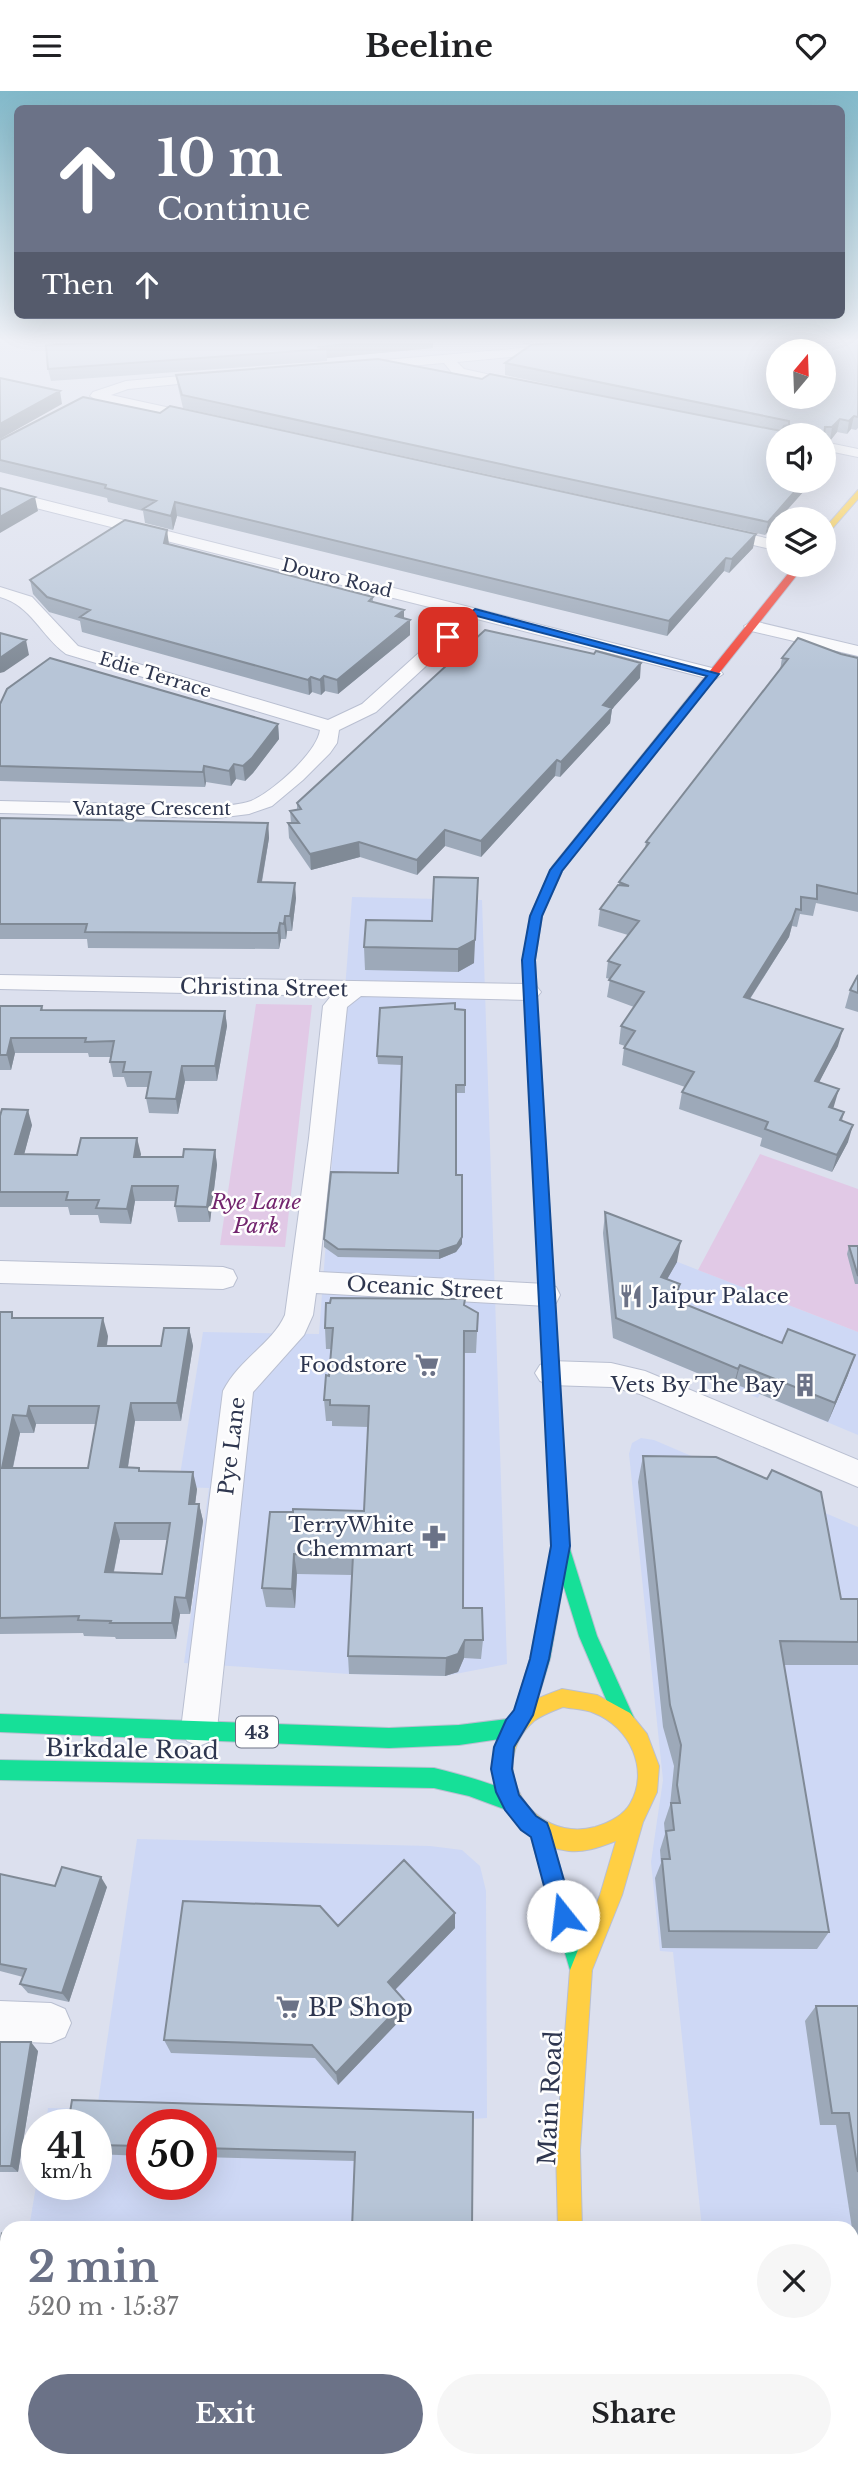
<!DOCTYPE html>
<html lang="en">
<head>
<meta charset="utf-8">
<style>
	body { margin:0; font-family:"Libre Baskerville",serif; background:#f6f6f6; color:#202124; height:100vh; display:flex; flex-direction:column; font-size:26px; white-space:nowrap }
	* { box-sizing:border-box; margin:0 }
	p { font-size:23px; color:#757577 }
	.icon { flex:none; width:38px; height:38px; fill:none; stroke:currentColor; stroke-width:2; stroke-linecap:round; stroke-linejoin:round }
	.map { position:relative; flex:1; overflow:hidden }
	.sheet { position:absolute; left:0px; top:2130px; width:859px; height:247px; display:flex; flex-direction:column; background:#fff; border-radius:21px 21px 0 0; box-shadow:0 7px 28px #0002 }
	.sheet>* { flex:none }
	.hud { position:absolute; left:14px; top:14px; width:831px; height:214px; border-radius:10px; box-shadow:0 7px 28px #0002; background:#6b7287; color:#fff; overflow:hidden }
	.needle { width:46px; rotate:19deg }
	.controls { position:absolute; left:766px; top:248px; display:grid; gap:14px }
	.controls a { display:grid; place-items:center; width:70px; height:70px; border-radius:50%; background:#fff; box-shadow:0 7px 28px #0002; font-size:35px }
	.speed { position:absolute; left:21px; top:2018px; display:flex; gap:14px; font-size:35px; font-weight:700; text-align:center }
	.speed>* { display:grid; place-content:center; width:91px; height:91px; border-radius:50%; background:#fff; box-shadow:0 7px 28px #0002; line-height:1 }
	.speed small { font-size:18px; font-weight:400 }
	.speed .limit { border:10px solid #d22; background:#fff; color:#111 }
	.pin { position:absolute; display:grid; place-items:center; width:60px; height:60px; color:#fff; margin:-30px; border-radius:14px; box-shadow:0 4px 10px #0006 }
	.me { position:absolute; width:77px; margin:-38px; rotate:344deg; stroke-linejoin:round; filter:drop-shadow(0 0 5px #0008) }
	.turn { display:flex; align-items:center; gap:24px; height:147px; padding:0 28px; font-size:32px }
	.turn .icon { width:91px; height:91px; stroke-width:2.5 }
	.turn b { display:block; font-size:49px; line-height:60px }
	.then { display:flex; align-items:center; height:66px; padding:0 28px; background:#0003; gap:14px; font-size:26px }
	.round { display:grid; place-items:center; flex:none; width:74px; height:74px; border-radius:37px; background:#f6f6f6 }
	.summary { display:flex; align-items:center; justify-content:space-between; height:119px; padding:0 28px }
	h1 { font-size:42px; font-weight:800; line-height:52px; color:#6b7287 }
	.cta { display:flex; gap:14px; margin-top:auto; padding:14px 28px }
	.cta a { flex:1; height:80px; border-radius:42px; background:#6b7287; color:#fff; font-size:28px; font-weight:800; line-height:80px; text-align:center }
	.cta a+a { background:#f6f6f6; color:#202124 }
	header { display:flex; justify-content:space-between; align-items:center; height:91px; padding:0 28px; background:#fff; font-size:32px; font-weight:800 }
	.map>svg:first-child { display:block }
	.built { fill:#ced8f5; fill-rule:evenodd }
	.green { fill:#e1c9e6 }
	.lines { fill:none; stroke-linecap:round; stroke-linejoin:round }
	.street-casing { stroke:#b9bfd1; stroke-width:2 }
	.fast-casing { stroke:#b9bfd1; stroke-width:2 }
	.slow-casing { stroke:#b9bfd1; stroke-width:2 }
	.jam-casing { stroke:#b9bfd1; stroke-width:2 }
	.street { fill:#fafafc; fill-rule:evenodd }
	.fast { fill:#16e098; fill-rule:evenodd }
	.slow { fill:#ffcf43; fill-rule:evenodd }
	.jam { fill:#f24e42; fill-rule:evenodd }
	.wall { fill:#9da9b9; fill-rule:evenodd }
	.shaded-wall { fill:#808a96 }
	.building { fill:#b7c5d7; stroke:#808a96; stroke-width:2; fill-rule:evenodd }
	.route { fill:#1a73e8; stroke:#114b97; stroke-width:2 }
	.labels { text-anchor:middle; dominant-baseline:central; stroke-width:5; stroke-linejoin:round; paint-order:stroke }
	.far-street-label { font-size:18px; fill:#2e364f; stroke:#fefefe }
	.shield { fill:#fefefe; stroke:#6c7284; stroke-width:2 }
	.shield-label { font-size:19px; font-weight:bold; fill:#2e364f }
	.street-label { font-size:21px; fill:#2e364f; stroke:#fefefe }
	.park-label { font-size:21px; font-style:italic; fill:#73256e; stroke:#fefefe }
	.poi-label { font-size:21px; fill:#2e364f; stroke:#fefefe; text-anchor:end }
	.near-street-label { font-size:24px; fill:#2e364f; stroke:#fefefe }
	.near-poi-label { font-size:24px; fill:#2e364f; stroke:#fefefe; text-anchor:start }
</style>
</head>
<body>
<header><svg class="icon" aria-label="menu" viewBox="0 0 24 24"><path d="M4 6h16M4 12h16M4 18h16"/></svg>Beeline<svg class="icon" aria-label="heart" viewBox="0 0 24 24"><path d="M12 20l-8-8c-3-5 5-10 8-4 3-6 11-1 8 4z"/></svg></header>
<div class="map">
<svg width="858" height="2375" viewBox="0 0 858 2375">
	<rect width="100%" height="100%" fill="#dce0ee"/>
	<path class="built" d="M352 806 482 809 507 1573 445 1585 349 1583 184 1572 209 1397 178 1396 203 1241 319 1243Z
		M603 1142 858 1241V1344L760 1303 758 1307 613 1247Z
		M641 1347 654 1349 858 1436V2367H852V2137H702L673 1861 660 1860 651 1771 663 1689 629 1363 632 1352Z
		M137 1748 430 1755 462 1759 480 1775 486 1800 487 2027 472 2028 473 2137H29L37 2089V2093H96V2034L46 2033 48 2017 97 2018ZM142 2034H201V2093H142Z"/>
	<path class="green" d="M256 913 312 914 285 1156 220 1154Z
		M760 1063 858 1098V1241L698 1179Z"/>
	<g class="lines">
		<g class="street-casing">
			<path id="street" d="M558 254 565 258 563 261 457 271 464 278 527 292 529 295 522 299 454 284 444 272 361 279 354 275 361 271Z
				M213 282 218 283V289L128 298 111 304 207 325 209 328 202 332 97 309 90 305 93 301 126 290Z
				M824 351 858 358V366L824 359Z
				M0 398 720 579 723 583 714 589 477 528 376 621 339 639 337 652 330 662 303 689 272 715 249 723 217 727 0 722V710L217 715C228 714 240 714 251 710 272 701 317 662 320 639L66 563C40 544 32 515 0 506V496L32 506 78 555 328 629 362 613 461 524 0 408Z
				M717 436 779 450V460L711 444 709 441 711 438Z
				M753 530 858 555V565L747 539 744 535Z
				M0 884 529 893 537 896 541 901 537 906 529 909 361 905 347 916 319 1181 546 1193 556 1196 560 1204 556 1212 546 1215 316 1202 313 1224 304 1244 253 1301 217 1638 211 1650 199 1655 187 1650 181 1638 223 1300C240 1267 272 1253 285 1224L309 1047 323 915 331 905 0 898Z
				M0 1170 223 1176 233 1179 237 1187 233 1195 223 1198 0 1192Z
				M550 1270 611 1272 645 1280 858 1369V1396L640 1303 611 1296 550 1294 540 1290 535 1282 540 1274Z
				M0 1910 51 1912 65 1918 71 1932 65 1946 51 1952 0 1950Z"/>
		</g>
		<g class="fast-casing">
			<path id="fast" d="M536 821 542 825 535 869 569 1455 597 1545 634 1627 631 1634 624 1636 617 1634 579 1545 563 1493 550 1568 533 1624 530 1631 522 1633 520 1643 513 1646 459 1654 389 1657 0 1641V1623L389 1637 459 1634 515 1627 513 1624 530 1568 552 1458 523 869 530 825Z
				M0 1669 434 1677C463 1684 491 1692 519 1704L522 1711 519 1718 512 1721 469 1705 434 1697 0 1689Z
				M539 1730 546 1733 549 1740 592 1879 589 1887 581 1890 573 1887 570 1879 529 1740 532 1733Z
				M568 2370H594V2375H568Z"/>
		</g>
		<g class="slow-casing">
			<path id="slow" d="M858 399V408L824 447V438Z
				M689 606 698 608 562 780 540 828H532L530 825 552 776Z
				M562 1598 597 1604 630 1622 647 1643 659 1675 657 1701 643 1731 622 1804 592 1879 580 2059 582 2137H558L556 2059 570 1879 600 1804 616 1750C602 1755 585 1762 569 1760 508 1753 470 1676 511 1626 524 1611 544 1605 562 1598ZM563 1616C573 1618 585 1618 594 1622 630 1636 650 1679 630 1713 623 1725 608 1732 595 1736 532 1753 483 1675 534 1630 542 1624 553 1620 563 1616Z"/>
		</g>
		<g class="jam-casing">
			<path id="jam" d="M795 474H805L697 610H689V606Z"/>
		</g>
		<use href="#street" class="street"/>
		<use href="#fast" class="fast"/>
		<use href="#slow" class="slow"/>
		<use href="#jam" class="jam"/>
	</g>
	<path class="wall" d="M103 247H433V257L327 267V270L51 290 48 278 104 251Z
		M517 247H592L553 250V247L533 249V252L523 253Z
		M858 247V337L856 339 851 338 847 343 837 341 830 350 824 349V345L779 390 765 444 183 317 178 296 176 284 482 288 581 300 505 284V272Z
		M0 349 753 457 729 482 724 480 667 545 177 425 173 439 145 432 143 420 108 411 107 407 0 381Z
		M169 453 373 506V511L404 527 410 544 338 603 325 600 321 604 312 601 309 604 82 541 80 530 49 521 33 503 30 489Z
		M841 563 858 567V821L816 812 813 825 800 823 797 836 792 835 789 846 750 908 838 955 819 991 834 1015 833 1017 844 1021 842 1030 848 1051 832 1081 760 1055 762 1047 679 1018 682 1001 685 996 622 974 624 957 625 955 619 953 621 935 634 916 607 906 610 888 606 887 608 870 628 844 598 835 600 818 619 794V791L645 757 646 751 780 579 782 567Z
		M640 587 612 618 610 632 560 686 555 685 481 766 445 755 417 784 360 766 311 779 289 747 288 732H291L290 720 297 719V712Z
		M0 613 278 633 279 648 253 682 245 690 236 688 231 695 206 691 205 696 0 690Z
		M0 727 268 732 269 747 262 791 296 807 292 840H287L286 848H281L279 858 88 857 87 848H0Z
		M432 830 474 872 458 881 365 879 364 856Z
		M858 884V921L845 917 850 899Z
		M0 915H42L43 919 225 920 227 935 217 990H185L178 1023 149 1022 146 1007 148 996H127L124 986H113L110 971 111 966H89L88 962H15L11 979H0Z
		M455 918 465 919V1002H456V1084L462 1153 456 1161 439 1168 338 1166 324 1156V1148L398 1082 402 974 378 973 377 965Z
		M0 1025 32 1034 24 1063H141L140 1066H183L215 1059 217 1074 210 1131H178L175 1115 176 1110H135L131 1133 100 1132 98 1124H70L68 1116H0Z
		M605 1121 677 1171 667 1188 680 1193 677 1210 848 1284 828 1331 735 1293 733 1297 613 1247 603 1142Z
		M849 1155H858V1193H855L847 1163Z
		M464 1214 478 1222 476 1262H464L463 1517 483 1549 481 1568 464 1567 458 1581 445 1585 349 1583 348 1565 352 1484 297 1483 295 1517 266 1516 262 1497 293 1421 364 1420 368 1336 332 1335V1330H326L324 1309 329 1285 331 1258H326L325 1237Z
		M0 1221 13 1227 108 1245 107 1255H161L189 1237 193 1255 181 1330H135L128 1376 139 1377 140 1380 197 1398 195 1413H199L203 1430 199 1460 190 1523H180L176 1548H116L115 1546 84 1545 83 1542 0 1543ZM36 1333H96L88 1377H13L20 1342H34ZM120 1449H167L162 1483 114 1481Z
		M643 1365 841 1508H858V1574H784L829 1841 817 1858 662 1857 655 1787 661 1772 660 1759 665 1743 664 1732 670 1714 674 1675 663 1636 638 1391Z
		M0 1783 55 1795 107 1796 69 1911 28 1902 20 1893 23 1886 0 1880Z
		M338 1835 455 1837 395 1899 405 1910 406 1923 338 1994 315 1967 171 1962 164 1949Z
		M816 1915H858V2176L836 2034H820L805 1930Z
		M0 1951 38 1960 18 2081H0Z
		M473 2021 355 2070 201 2066V2034H142V2065L96 2063V2034Z
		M858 2211V2287L852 2248V2214Z"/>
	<path class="shaded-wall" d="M409 247H433V257L327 267 326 258 317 256Z
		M523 247H592L553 250V247L533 249V252L523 253Z
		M60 300 62 313 0 348V333Z
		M854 325 851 338 847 343 849 330Z
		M840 328 837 341 830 350 832 336Z
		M804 390H813L765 444 768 431Z
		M35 406 38 420 0 442V426Z
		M175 411 177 425 173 439 171 425Z
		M167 439 169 453 164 452Z
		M756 443 753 457 729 482 732 468Z
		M726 467 724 480 667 545 669 530Z
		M404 519V534L410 529V544L338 603 337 589 396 525Z
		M26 549 29 564 4 581 0 582V567Z
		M641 572 640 587 612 618 610 632 560 686 561 671 603 614Z
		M324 585 325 600 321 604 320 589Z
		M311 586 312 601 309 604 308 589Z
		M278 633 279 648 253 682 245 690 243 675Z
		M557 669 555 685 481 766V750Z
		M234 673 236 688 231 695 229 680Z
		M204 675 206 691 205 696 203 681Z
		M268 732 269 747 259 806 258 791Z
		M445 739V755L417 784V769Z
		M359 751 360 766 311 779 310 763Z
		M295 792 296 807 292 840 290 825Z
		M477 809 474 872 458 881V858Z
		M796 818 789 846 740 923 744 906Z
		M285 825 287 840 286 848 284 833Z
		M280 832 281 848 279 858 278 842Z
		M225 920 227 935 217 990 215 975Z
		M843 938 838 955 811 1007 815 990Z
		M11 947 15 962 11 979 7 964Z
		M182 975 185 990 178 1023 176 1008Z
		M839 998 834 1015 825 1033 829 1016Z
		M28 1019 32 1034 20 1079 15 1063Z
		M853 1034 848 1051 832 1081 837 1064Z
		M137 1047 141 1063 137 1081 134 1066Z
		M215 1059 217 1074 210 1131 207 1116Z
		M132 1095 135 1110 131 1133 127 1118Z
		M462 1146V1153L456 1161 439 1168V1160Z
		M681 1150 677 1171 657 1206 661 1186Z
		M680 1193 676 1214 672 1208Z
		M103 1227 108 1245 104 1273 98 1255Z
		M189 1237 193 1255 181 1330 177 1312Z
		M855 1264 848 1284 828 1331 835 1312Z
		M740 1274 735 1293 733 1297 738 1278Z
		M131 1312 135 1330 125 1394 120 1376Z
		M29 1315 36 1333 34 1342 27 1325Z
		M13 1324 20 1342 9 1394 2 1377Z
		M193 1381 197 1398 193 1430 189 1413Z
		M199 1413 203 1430 190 1523 186 1507Z
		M115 1432 120 1449 110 1498 105 1481Z
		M294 1463 297 1483 295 1517 292 1498Z
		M175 1506 180 1523 176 1548 172 1532Z
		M465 1549 464 1567 458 1581 445 1585 446 1567Z
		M101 1786 107 1796 69 1911 62 1902Z
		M455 1822V1837L389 1905 388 1891Z
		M405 1910 406 1923 338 1994 336 1982Z
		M31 1951 38 1960 18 2081 11 2075Z
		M1 2141 7 2145V2161L0 2203V2149Z"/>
	<path class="building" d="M103 247H409L317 256 326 258 48 278 46 254 104 251Z
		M606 247H858V326L854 325 849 330 840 328 832 336H825L824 345H779V390H804L768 431 182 304 176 284 378 268 482 288 490 283 781 340 784 335 789 334V330L505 272 531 254ZM779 261H824V306H779Z
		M0 287 60 300 0 333Z
		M83 306 160 322 170 315 756 443 732 468 726 467 669 530 175 411 171 425 143 418 156 410 105 397 106 394 0 369V349Z
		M0 397 35 406 0 426Z
		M125 429 167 439 164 452 373 506 369 510 404 519 396 525 410 529 337 589 324 585 320 589 311 586 308 589 80 526 90 519 47 506 30 489Z
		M485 539 594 563 596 560 641 572 603 614 612 617 561 671 557 669 481 750 445 739 417 769 359 751 310 763 288 732H299L290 720 301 718 297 712Z
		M0 542 26 549 0 567Z
		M798 547 841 563 858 567V803L817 794V808L801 806V819L796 818 792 829 744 906 843 938 815 990 839 998 829 1016 844 1021 840 1029 853 1034 837 1064 765 1038 768 1031 682 1001 694 981 624 957 635 940 621 935 644 901 609 889 620 874 608 870 639 830 600 818 618 794 629 795 619 791 649 752 646 751 788 568 782 567Z
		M50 567 278 633 252 667 243 675 234 673 229 680 204 675 203 681 0 675V613L7 598Z
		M0 727 268 732 258 791 295 792 290 825H285L284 833 280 832 278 842 85 841 87 833H0Z
		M434 786 478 787 475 849 458 858 364 856 366 829 432 830Z
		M858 884V902L850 899Z
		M455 912V918L465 919V994H456V1084H462V1146L457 1154 439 1160 338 1158 324 1148 331 1081 398 1082 402 966 377 965 380 917Z
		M0 915H42L41 919 225 920 215 975H182L176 1008 146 1007 151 981H123L125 971H110L114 950 85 951 86 947H11L7 964H0Z
		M2 1018 28 1019 15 1063 77 1064 81 1047H137L134 1066H183L184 1058 215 1059 207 1116 175 1115 178 1095H132L127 1118 96 1117 99 1109H66L68 1101H0V1025Z
		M605 1121 681 1150 661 1186 680 1193 672 1208 782 1252 788 1238 855 1264 835 1312 740 1274 738 1278 616 1227Z
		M849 1155H858V1185Z
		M331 1207 465 1208 464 1214 478 1222 477 1240H464L463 1517H482L483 1549H465L458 1563 446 1567 348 1565 353 1464 294 1463 292 1498 262 1497 270 1421H293V1418L364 1420 369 1315 330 1314V1309H324L326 1284 329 1285 333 1237H325L326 1212H330Z
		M0 1221H12V1227H103L98 1255H161L164 1237H189L177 1312H131L120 1376 139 1377V1380L193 1381 189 1413H199L195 1443 186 1507 175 1506 172 1532H110L111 1530 78 1529 79 1525 0 1527ZM29 1315H99L88 1377H2L13 1324 27 1325ZM115 1432H170L162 1483 105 1481Z
		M643 1365 716 1366 767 1388 772 1379 821 1401 841 1508H858V1551L780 1550 829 1841 669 1840 662 1768H670L666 1740 674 1739 671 1712H680L677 1694 681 1654 670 1614Z
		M404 1769 455 1822 388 1891 405 1910 336 1982 312 1954 164 1949 183 1810 320 1815 338 1835Z
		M62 1776 101 1786 62 1902 20 1893 26 1878 0 1873V1783L55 1795Z
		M816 1915H858V2081L849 2022H832Z
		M0 1951H31L11 2075H0Z
		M72 2009 473 2021 472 2137H352L355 2061 201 2057V2034H142V2055L96 2054V2034H68Z"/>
	<linearGradient id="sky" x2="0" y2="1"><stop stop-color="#82b9ca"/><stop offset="0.43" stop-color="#eff1f7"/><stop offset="1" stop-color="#eff1f7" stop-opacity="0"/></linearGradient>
	<rect width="858" height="580" fill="url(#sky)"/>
	<path class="route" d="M475 518 719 583 562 780 542 825 535 869 570 1455 549 1568 533 1624 514 1656 512 1678 519 1704 536 1725 547 1732 550 1740 574 1825 571 1832 563 1835 555 1832 552 1825 531 1746 521 1739 505 1719 496 1701 491 1678 494 1656 506 1629 514 1619 530 1568 551 1455 522 869 530 825 550 779 707 585 477 525 451 548H444V544Z"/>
	<defs>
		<g id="restaurant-bare" transform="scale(1.89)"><path d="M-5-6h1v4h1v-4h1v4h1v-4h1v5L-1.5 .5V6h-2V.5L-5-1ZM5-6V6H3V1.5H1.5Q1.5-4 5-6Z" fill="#6b7287" stroke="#fefefe" stroke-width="2.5" paint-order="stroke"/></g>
		<g id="supermarket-bare" transform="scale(1.89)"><path d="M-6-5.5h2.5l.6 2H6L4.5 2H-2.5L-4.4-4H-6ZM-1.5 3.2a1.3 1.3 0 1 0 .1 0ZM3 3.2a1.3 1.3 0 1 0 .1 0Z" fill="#6b7287" stroke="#fefefe" stroke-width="2.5" paint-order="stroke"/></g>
		<g id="building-bare" transform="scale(1.89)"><path d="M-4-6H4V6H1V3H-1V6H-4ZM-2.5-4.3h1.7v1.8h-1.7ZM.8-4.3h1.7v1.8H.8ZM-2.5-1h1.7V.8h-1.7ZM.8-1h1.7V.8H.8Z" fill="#6b7287" stroke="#fefefe" stroke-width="2.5" paint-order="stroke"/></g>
		<g id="pharmacy-bare" transform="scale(1.89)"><path d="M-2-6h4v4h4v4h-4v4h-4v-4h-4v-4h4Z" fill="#6b7287" stroke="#fefefe" stroke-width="2.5" paint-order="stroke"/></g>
	</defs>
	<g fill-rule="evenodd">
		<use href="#restaurant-bare" x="631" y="1205"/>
		<use href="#supermarket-bare" x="427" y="1274"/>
		<use href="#building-bare" x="805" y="1294"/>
		<use href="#pharmacy-bare" x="434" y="1446"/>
		<use href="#supermarket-bare" x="288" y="1916"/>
	</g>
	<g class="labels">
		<g class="far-street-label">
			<text transform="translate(337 487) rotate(14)">Douro Road</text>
			<text transform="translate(155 584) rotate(17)">Edie Terrace</text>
			<text x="152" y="718">Vantage Crescent</text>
		</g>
		<rect class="shield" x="236" y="1625.5" width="42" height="31" rx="5"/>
		<g class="shield-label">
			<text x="257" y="1641">43</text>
		</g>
		<g class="street-label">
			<text transform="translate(264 897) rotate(1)">Christina Street</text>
			<text transform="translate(425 1197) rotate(3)">Oceanic Street</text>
			<text transform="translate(232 1355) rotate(-83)">Pye Lane</text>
		</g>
		<g class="park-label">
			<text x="256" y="1111">Rye Lane<tspan x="256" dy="24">Park</tspan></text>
		</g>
		<g class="poi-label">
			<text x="651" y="1205" text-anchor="start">Jaipur Palace</text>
			<text x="407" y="1274">Foodstore</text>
			<text x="785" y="1294">Vets By The Bay</text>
			<text x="414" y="1434">TerryWhite<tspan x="414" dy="24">Chemmart</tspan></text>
		</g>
		<g class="near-street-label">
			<text transform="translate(132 1658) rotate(1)">Birkdale Road</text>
			<text transform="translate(550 2007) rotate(-87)">Main Road</text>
		</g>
		<g class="near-poi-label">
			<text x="308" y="1916">BP Shop</text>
		</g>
	</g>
</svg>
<div class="controls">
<a><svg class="needle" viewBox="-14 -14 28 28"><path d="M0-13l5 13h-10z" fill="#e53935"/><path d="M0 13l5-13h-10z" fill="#757577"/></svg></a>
<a><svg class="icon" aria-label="sound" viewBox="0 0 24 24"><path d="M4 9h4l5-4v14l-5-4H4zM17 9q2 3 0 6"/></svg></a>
<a><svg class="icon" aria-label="layers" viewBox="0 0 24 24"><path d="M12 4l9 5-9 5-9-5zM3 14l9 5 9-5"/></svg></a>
</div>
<div class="speed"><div>41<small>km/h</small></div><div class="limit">50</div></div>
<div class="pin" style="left:448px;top:546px;background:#d93025"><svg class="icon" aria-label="arrive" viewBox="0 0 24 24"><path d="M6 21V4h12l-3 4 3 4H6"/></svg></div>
<svg class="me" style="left:563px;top:1825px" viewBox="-20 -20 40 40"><circle r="19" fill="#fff"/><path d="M0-13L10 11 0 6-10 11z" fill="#1a73e8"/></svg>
<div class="hud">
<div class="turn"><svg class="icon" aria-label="ahead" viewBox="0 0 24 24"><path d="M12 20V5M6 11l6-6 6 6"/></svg><div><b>10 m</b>Continue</div></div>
<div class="then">Then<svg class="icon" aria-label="ahead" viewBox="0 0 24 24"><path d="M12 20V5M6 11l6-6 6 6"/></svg></div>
</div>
<section class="sheet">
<div class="summary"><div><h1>2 min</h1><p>520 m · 15:37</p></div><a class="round"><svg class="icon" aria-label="close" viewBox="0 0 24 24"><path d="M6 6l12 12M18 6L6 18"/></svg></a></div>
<div class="cta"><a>Exit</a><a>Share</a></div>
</section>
</div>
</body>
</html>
